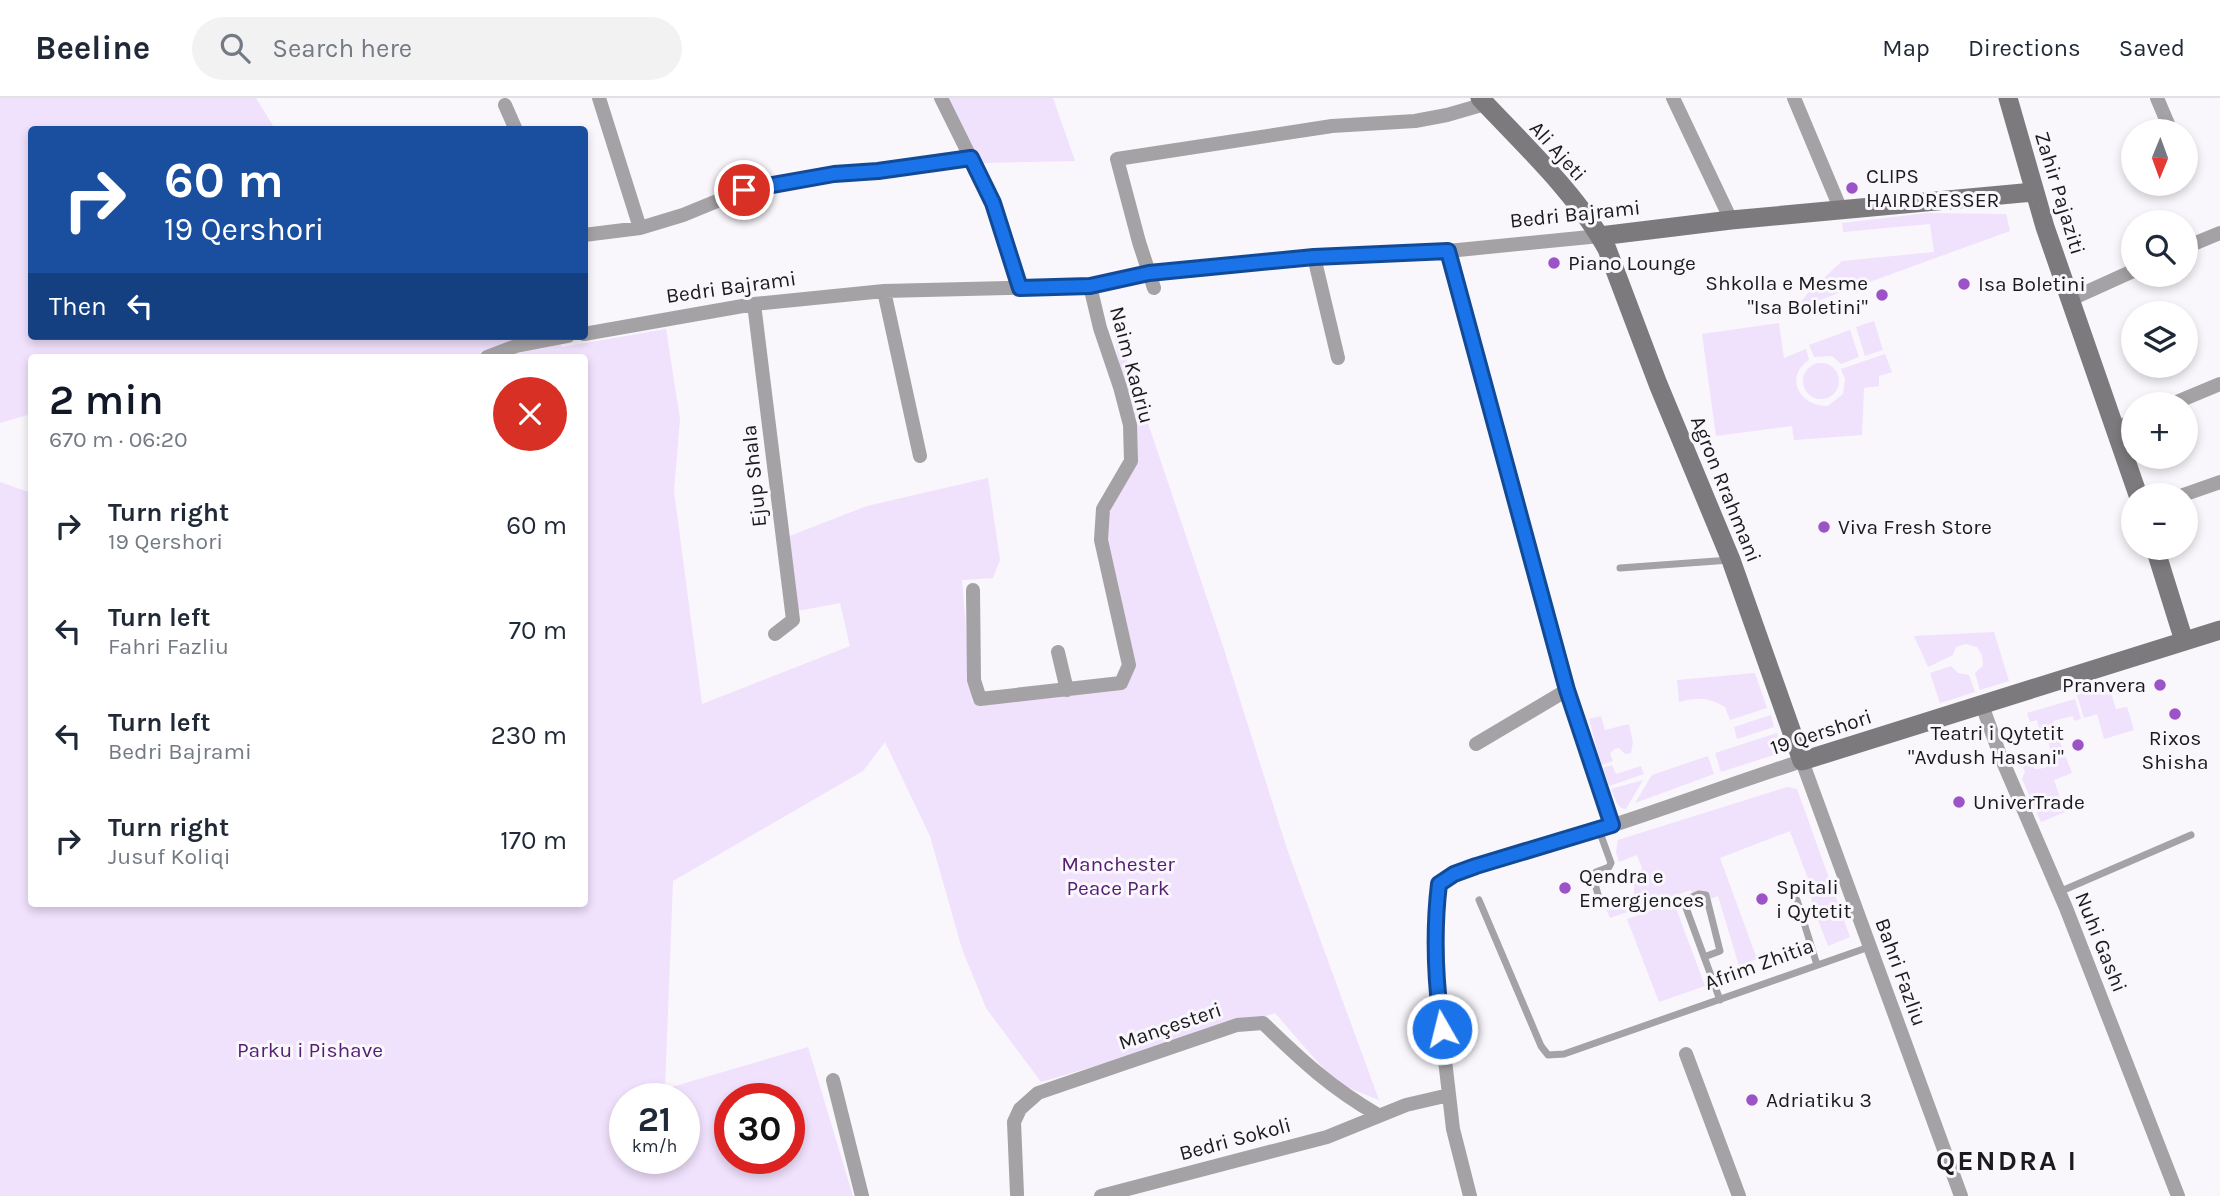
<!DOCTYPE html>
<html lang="en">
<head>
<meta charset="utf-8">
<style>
	body { margin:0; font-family:Karla,sans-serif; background:#f2f2f3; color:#1f2937; height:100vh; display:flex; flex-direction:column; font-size:26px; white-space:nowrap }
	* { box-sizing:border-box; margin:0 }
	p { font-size:23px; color:#747a83 }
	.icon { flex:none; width:38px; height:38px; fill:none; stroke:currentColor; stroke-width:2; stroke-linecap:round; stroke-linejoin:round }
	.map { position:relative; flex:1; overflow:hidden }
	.side { position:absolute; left:28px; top:256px; width:560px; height:553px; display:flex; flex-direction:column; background:#fff; border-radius:7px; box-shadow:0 4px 10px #0003 }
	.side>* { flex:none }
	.hud { position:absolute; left:28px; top:28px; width:560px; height:214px; border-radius:7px; box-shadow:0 4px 10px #0003; background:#1a4fa0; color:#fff; overflow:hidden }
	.needle { width:46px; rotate:181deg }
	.controls { position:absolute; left:2121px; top:21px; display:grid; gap:14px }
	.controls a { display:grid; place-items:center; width:77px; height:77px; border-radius:50%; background:#fff; box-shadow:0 4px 10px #0003; font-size:35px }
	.speed { position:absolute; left:609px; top:985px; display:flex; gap:14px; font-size:35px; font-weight:700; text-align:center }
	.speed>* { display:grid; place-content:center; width:91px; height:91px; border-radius:50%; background:#fff; box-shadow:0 4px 10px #0003; line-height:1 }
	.speed small { font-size:18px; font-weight:400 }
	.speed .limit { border:10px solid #d22; background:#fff; color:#111 }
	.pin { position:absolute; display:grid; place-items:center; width:60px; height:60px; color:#fff; margin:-30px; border:4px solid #fff; border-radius:50%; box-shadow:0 2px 7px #0007 }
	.me { position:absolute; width:77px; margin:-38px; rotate:352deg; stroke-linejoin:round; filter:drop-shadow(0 0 5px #0008) }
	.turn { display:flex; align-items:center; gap:24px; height:147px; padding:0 21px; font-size:32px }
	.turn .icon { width:91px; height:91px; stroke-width:2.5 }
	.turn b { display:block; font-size:49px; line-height:60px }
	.then { display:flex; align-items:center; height:66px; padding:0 21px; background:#0003; gap:14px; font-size:26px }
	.round { display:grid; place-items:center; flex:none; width:74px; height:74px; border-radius:37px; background:#f2f2f3 }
	.overview { display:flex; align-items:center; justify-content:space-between; height:119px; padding:0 21px }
	h1 { font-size:42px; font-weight:600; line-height:52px; color:#111827 }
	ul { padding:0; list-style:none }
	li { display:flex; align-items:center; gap:21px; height:105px; padding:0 21px }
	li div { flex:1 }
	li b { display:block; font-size:26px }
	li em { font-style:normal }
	header { display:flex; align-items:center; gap:42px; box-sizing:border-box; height:98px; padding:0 35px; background:#fff; border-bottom:2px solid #e0e1e3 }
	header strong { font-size:33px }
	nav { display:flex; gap:38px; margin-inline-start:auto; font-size:24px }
	.search { width:490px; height:63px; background:#f2f2f3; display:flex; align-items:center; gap:18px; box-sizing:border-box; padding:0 24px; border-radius:38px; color:#747a83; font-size:26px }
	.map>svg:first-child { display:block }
	.green { fill:#f0e1fc; fill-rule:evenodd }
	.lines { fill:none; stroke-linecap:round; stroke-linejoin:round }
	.lane { stroke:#a4a2a5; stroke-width:7 }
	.street { stroke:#a4a2a5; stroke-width:14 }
	.secondary { stroke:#7c7a7d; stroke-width:19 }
	.route-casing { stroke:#114b97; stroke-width:18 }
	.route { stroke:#1a73e8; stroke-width:12 }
	.poi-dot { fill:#9b53c7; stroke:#f9f6fc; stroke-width:2.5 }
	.labels { text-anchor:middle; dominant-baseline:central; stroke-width:6; stroke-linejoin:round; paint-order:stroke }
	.street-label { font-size:21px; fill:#1b1a1c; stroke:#f9f6fc }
	.poi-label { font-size:21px; fill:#1b1a1c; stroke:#f9f6fc; text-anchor:start }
	.park-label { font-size:21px; fill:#541e72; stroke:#f9f6fc }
	.district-label { font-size:28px; font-weight:bold; letter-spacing:2px; fill:#1b1a1c; stroke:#f9f6fc }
</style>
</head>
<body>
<header>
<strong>Beeline</strong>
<div class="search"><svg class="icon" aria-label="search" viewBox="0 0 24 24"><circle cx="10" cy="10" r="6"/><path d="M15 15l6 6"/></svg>Search here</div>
<nav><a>Map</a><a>Directions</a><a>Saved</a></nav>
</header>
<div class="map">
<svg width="2220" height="1098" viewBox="0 0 2220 1098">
	<rect width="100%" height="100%" fill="#f9f6fc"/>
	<path class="green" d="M0 0H256L275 31 32 32V238H555L562 249 666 231 680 321 674 393 702 606 850 548 840 505 797 513 787 439 867 408 988 380 1000 462 993 480 962 482 972 604 1123 589 1136 569 1117 481 1105 440 1107 419 1135 367 1114 234 1123 251 1222 545 1287 751 1379 1002 1336 985 1275 915 1041 984 986 910 962 851 930 738 885 644 863 673 673 783 665 991 808 949 853 1098H0V384L31 395 32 805H584V259H32L31 316 0 325ZM625 1001H684V1060H625ZM730 1001H789V1060H730Z
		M946 0H1053L1075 63 982 65Z
		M1927 115 2006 116 2010 133 1795 211 1809 194 1842 163 1934 154 1930 126 1843 134 1842 125Z
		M1874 223 1883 252 1865 258 1856 229Z
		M1779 225 1784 260 1806 251 1809 262C1783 279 1800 309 1828 308L1843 296 1845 281 1841 271 1885 256 1892 274 1879 278V288L1864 290 1862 337 1794 342 1792 328 1716 338 1702 236Z
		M1850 232 1859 259 1841 266 1832 258 1814 259 1809 247Z
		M1803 283a18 18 0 1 1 36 0a18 18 0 1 1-36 0Z
		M1994 534 2009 583 1980 592 1975 575 1983 568 1982 557 1977 549 1966 546 1956 549 1953 557 1928 569 1914 538Z
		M1951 568 1958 575 1969 577 1975 594 1940 605 1930 575Z
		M1755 575 1767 610 1730 622 1725 609C1709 599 1696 599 1679 604L1677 582Z
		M2119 584 2121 592 2111 595 2116 611 2127 609 2134 632 2104 641 2097 616 2084 620 2077 597Z
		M2075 601 2081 621 2074 623 2073 618 2053 623 2056 634 2041 638 2037 622 2030 624 2027 615Z
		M1771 617 1774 629 1737 641 1734 629Z
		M1601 618 1605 632 1629 626 1633 644 1631 655 1625 656 1619 650 1614 651 1610 656 1613 663 1601 667 1589 621Z
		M1777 635 1783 654 1721 674 1715 655Z
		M2058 639 2072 675 2054 682 2065 714 2041 724 2022 681 2025 674 2018 659 2025 657 2035 671 2045 670C2053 661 2051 654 2048 643Z
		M1708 658 1714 676 1635 705 1652 677Z
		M1612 667 1616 676 1641 668 1644 676 1609 688 1603 670Z
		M1643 682 1626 711C1616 710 1615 699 1611 691Z
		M1787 689 1797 691 1850 839 1828 848 1812 806 1810 786 1790 733 1720 760 1757 861 1739 868 1718 798 1698 806 1691 792 1610 820 1604 807 1634 796V784L1642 770 1637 757 1619 764 1616 754 1618 742Z
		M1674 805 1705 888 1659 904 1627 821Z"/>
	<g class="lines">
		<path class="lane" d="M1620 470 1730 462
			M1599 732 1611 765 1609 769 1596 774 1593 779 1601 807
			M2059 794 2191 737
			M1479 802 1541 948 1548 957 1564 956 1869 849
			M1797 802 1817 867
			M1704 859 1720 853 1706 797 1699 796 1685 802V807L1720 902"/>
		<path class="street" d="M599 0 640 130
			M941 0 993 105 1020 190
			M1673 0 1731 122
			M1794 0 1841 112
			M2157 0 2171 33
			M505 7 516 32
			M584 137 640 130 683 117 744 92 834 76 878 73 970 60
			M2186 149 2220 135
			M1448 153 1567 592 1611 727
			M1314 159 1338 260
			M1154 190 1139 144 1117 61 1332 28 1415 23 1447 17 1485 6
			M884 193 920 358
			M2069 202 2133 173
			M754 206 793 522 775 536
			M584 236 754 206 884 193 1090 188 1149 175 1314 159 1448 153 1600 138
			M487 259 516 248 568 238
			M2172 306 2220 286
			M2114 331 2133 323
			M2183 397 2220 384
			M973 492 974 582 980 601 1121 585 1129 567 1101 442 1103 411 1131 363 1130 327 1120 289 1100 230 1090 188
			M1058 554 1067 592
			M1982 607 2000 657 2066 810 2178 1098
			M1476 646 1567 592
			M1686 956 1739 1098
			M833 982 862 1098
			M1017 1096 1014 1024 1020 1011 1038 995 1237 927 1263 925C1301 962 1331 990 1378 1017
			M1101 1098 1327 1039 1406 1007 1449 997
			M1470 1098 1453 1031 1437 893 1434 832 1439 786C1478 760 1549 748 1595 733 1665 711 1733 685 1802 663L1961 1098"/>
		<path class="secondary" d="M1480 0C1523 46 1577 96 1607 151L1658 286 1731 462 1802 663 2220 532
			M2008 0 2045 129 2138 397
			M1600 138 1731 122 2034 94
			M2155 450 2184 543"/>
	</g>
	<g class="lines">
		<g class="route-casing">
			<path id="route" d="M744 92 834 76 878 73 971 60 993 105 1020 190 1090 188 1149 175 1314 159 1448 153 1567 592 1612 727 1476 768 1454 776 1439 786C1433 836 1435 881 1442 931"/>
		</g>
		<use href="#route" class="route"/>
	</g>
	<g class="poi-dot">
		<circle cx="1852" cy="90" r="7"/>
		<circle cx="1554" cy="165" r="7"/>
		<circle cx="1964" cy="186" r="7"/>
		<circle cx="1882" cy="197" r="7"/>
		<circle cx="1824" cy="429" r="7"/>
		<circle cx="2160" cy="587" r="7"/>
		<circle cx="2175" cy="616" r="7"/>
		<circle cx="2078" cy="647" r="7"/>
		<circle cx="1959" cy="704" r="7"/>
		<circle cx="1565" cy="790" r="7"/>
		<circle cx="1762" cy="801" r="7"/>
		<circle cx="1752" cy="1002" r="7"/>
	</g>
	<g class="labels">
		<g class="street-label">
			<text transform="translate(1558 53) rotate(48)">Ali Ajeti</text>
			<text transform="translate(2060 95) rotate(73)">Zahir Pajaziti</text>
			<text transform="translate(1575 116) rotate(-6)">Bedri Bajrami</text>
			<text transform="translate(731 189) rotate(-8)">Bedri Bajrami</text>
			<text transform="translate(1132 267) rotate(75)">Naim Kadriu</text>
			<text transform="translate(754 378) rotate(-96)">Ejup Shala</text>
			<text transform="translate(1726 391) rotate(68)">Agron Rrahmani</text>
			<text transform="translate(1821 634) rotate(-18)">19 Qershori</text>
			<text transform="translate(2101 844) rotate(68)">Nuhi Gashi</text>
			<text transform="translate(1759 866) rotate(-20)">Afrim Zhitia</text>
			<text transform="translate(1901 874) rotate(70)">Bahri Fazliu</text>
			<text transform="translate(1170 928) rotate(-19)">Mançesteri</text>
			<text transform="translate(1235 1041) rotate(-15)">Bedri Sokoli</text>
		</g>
		<g class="poi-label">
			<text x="1866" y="78">CLIPS<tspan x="1866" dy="24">HAIRDRESSER</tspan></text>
			<text x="1568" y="165">Piano Lounge</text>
			<text x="1868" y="185" text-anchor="end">Shkolla e Mesme<tspan x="1868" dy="24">"Isa Boletini"</tspan></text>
			<text x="1978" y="186">Isa Boletini</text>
			<text x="1838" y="429">Viva Fresh Store</text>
			<text x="2146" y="587" text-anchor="end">Pranvera</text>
			<text x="2064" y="635" text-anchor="end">Teatri i Qytetit<tspan x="2064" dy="24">"Avdush Hasani"</tspan></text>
			<text x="2175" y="640" text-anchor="middle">Rixos<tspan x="2175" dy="24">Shisha</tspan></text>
			<text x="1973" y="704">UniverTrade</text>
			<text x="1579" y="778">Qendra e<tspan x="1579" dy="24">Emergjences</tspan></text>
			<text x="1776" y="789">Spitali<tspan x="1776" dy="24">i Qytetit</tspan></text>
			<text x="1766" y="1002">Adriatiku 3</text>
		</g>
		<g class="park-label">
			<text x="1118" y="766">Manchester<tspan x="1118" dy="24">Peace Park</tspan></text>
			<text x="310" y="952">Parku i Pishave</text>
		</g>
		<g class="district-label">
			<text x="2007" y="1062">QENDRA I</text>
		</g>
	</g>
</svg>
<div class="controls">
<a><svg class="needle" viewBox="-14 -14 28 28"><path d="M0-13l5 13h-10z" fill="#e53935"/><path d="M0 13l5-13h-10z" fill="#747a83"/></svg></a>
<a><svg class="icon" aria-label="search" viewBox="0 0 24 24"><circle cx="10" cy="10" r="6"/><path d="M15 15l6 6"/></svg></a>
<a><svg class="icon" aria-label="layers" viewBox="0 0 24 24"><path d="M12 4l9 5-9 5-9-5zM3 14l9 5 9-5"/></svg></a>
<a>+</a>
<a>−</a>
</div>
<div class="speed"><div>21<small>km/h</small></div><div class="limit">30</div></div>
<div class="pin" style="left:744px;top:92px;background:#d93025"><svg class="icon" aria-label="arrive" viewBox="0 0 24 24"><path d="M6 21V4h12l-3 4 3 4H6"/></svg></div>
<svg class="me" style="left:1442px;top:931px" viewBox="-20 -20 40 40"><circle r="17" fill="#1a73e8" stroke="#fff" stroke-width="3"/><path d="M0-11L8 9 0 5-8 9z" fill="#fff"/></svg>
<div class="hud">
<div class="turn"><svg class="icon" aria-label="right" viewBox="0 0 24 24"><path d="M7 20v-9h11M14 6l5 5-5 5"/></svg><div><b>60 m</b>19 Qershori</div></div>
<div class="then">Then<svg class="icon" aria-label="left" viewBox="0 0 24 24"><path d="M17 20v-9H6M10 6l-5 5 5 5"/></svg></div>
</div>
<section class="side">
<div class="overview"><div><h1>2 min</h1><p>670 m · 06:20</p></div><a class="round" style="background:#d93025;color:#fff"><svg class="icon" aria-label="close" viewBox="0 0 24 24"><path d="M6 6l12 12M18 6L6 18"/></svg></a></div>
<ul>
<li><svg class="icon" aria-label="right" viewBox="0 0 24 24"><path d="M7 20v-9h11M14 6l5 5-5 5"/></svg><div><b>Turn right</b><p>19 Qershori</p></div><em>60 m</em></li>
<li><svg class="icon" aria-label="left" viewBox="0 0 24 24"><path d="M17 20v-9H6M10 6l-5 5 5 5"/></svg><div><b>Turn left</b><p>Fahri Fazliu</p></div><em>70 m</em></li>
<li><svg class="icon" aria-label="left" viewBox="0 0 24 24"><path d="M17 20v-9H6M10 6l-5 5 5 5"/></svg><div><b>Turn left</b><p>Bedri Bajrami</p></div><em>230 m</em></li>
<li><svg class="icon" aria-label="right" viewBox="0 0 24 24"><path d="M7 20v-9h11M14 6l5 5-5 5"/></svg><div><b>Turn right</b><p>Jusuf Koliqi</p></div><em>170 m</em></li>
</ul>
</section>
</div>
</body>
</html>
